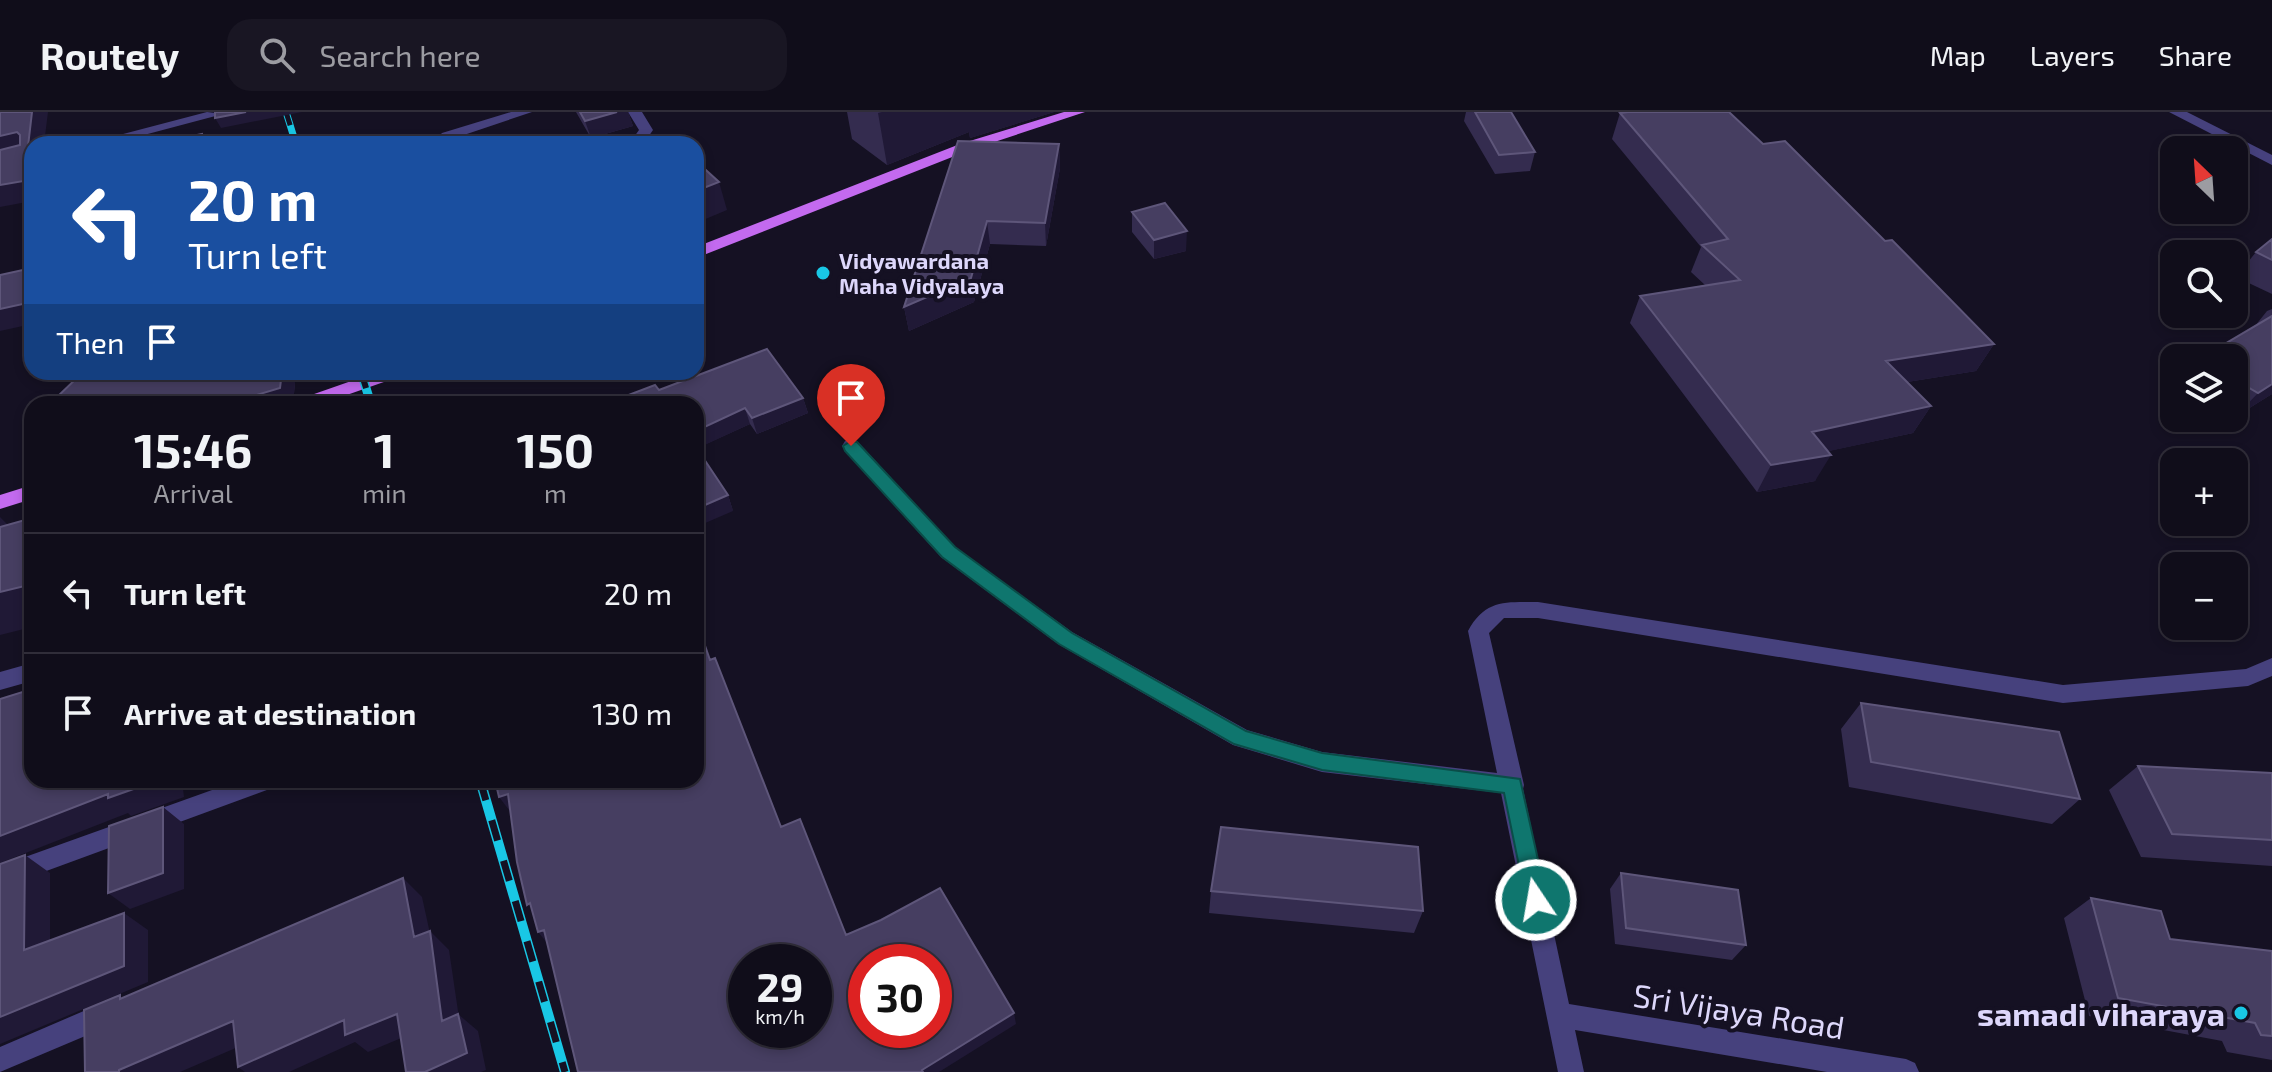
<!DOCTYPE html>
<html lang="en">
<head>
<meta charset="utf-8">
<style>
	body { margin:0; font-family:"Exo 2",sans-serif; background:#191623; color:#f1f3f6; height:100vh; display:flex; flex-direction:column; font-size:30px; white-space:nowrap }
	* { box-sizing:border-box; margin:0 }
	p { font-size:26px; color:#9c9ca2 }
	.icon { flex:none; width:44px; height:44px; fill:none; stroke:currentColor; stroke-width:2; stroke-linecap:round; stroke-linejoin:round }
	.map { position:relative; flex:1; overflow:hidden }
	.drawer { position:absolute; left:24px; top:284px; width:680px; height:392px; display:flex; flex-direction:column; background:#100d1a; border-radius:24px; box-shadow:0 4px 12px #0003,0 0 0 2px #302d39 }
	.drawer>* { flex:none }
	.banner { position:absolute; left:24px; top:24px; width:680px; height:244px; border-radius:24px; box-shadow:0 4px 12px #0003,0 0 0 2px #302d39; background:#1a4fa0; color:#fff; overflow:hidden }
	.needle { width:52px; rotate:335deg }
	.controls { position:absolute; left:2160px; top:24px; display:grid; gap:16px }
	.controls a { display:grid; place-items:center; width:88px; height:88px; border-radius:16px; background:#100d1a; box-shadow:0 4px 12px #0003,0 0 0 2px #302d39; font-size:40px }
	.speed { position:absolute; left:728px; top:832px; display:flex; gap:16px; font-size:40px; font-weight:700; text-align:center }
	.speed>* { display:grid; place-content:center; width:104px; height:104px; border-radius:50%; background:#100d1a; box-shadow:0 4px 12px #0003,0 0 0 2px #302d39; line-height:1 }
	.speed small { font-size:20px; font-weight:400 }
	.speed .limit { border:12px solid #d22; background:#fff; color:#111 }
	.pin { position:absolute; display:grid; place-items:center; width:68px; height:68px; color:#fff; margin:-82px -34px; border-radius:50% 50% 50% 0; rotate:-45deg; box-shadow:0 0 8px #0007 }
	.pin .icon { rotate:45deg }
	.me { position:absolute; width:88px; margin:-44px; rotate:348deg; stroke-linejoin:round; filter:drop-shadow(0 0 6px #0008) }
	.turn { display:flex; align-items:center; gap:28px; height:168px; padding:0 32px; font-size:36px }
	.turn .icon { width:104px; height:104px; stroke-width:2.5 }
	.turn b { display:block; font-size:56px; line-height:68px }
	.then { display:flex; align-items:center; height:76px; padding:0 32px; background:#0003; gap:16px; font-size:30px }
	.eta { display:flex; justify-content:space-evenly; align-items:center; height:136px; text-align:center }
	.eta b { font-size:48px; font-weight:700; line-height:56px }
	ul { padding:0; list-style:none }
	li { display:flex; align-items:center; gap:24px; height:120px; padding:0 32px; border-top:2px solid #302d39 }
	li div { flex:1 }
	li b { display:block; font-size:30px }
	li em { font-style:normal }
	header { display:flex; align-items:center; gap:48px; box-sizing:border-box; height:112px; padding:0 40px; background:#100d1a; border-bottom:2px solid #302d39 }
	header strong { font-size:38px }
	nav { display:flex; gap:44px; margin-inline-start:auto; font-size:28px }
	.search { width:560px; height:72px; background:#191623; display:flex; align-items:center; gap:20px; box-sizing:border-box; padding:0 28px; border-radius:24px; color:#9c9ca2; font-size:30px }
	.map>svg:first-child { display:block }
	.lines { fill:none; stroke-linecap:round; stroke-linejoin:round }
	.minor { fill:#46417d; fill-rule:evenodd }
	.major { fill:#c36aef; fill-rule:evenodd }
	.rail-far2-casing { stroke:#19c7e5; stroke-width:7 }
	.rail-far1-casing { stroke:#19c7e5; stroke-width:9 }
	.rail-casing { stroke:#19c7e5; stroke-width:10 }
	.rail-far2 { stroke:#151123; stroke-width:5; stroke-dasharray:14; stroke-linecap:butt }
	.rail-far1 { stroke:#151123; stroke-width:6; stroke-dasharray:17; stroke-linecap:butt }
	.rail { stroke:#151123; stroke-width:7; stroke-dasharray:21; stroke-linecap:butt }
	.wall { fill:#342c4f }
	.shaded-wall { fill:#201936 }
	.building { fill:#463e61; stroke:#5e567a; stroke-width:2; fill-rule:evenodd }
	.route { fill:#0f766e; stroke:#0a4d48; stroke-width:2 }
	.poi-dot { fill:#19c7e5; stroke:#151123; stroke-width:3 }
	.labels { text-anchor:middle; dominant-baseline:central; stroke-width:8; stroke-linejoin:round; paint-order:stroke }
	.far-poi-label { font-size:22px; font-weight:bold; fill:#ddd7fb; stroke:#151123; text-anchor:start }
	.near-street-label { font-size:32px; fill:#ddd7fb; stroke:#151123 }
	.near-poi-label { font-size:32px; font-weight:bold; fill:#ddd7fb; stroke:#151123; text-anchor:end }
</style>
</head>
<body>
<header>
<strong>Routely</strong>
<div class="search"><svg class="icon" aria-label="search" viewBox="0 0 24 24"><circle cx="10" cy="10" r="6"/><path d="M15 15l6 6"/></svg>Search here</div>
<nav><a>Map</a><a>Layers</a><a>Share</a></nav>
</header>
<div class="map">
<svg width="2272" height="960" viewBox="0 0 2272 960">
	<rect width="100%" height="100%" fill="#151123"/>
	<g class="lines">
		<path class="minor" d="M207 0 223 2 110 32H85Z
			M511 0H532L452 27 447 32H432L442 21Z
			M628 0H642L653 18 644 31 621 32 634 25 639 18Z
			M2169 0H2187L2272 43V53Z
			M851 328 857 329 955 435 1072 520 1247 618 1322 640 1497 661 1468 519C1485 487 1506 490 1538 490L2063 573 2246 557 2272 546V564L2248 574 2063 591 1538 506H1504L1489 521 1524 673 1523 677 1569 892 1906 947 1915 951 1919 960H1827L1575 918 1584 960H1558L1501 681 1322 660 1233 633 1058 532 941 445 845 339 842 334 845 329Z
			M32 551V569L0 578V560Z
			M240 668H278L275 675 0 776V754Z
			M107 889 116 893 120 902 116 911 0 960V935Z"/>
		<path class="major" d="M1064 0H1085L970 38 696 146V135L960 32Z
			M377 260H404L401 264 321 292H294L297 288Z
			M32 373V387L0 397V383Z"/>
		<g class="rail-far2-casing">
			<path id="rail-far2" d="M286 0 296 32"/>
		</g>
		<g class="rail-far1-casing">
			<path id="rail-far1" d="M361 260 371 292"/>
		</g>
		<g class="rail-casing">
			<path id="rail" d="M480 668 565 960"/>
		</g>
		<use href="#rail-far2" class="rail-far2"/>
		<use href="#rail-far1" class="rail-far1"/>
		<use href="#rail" class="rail"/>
	</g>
	<path class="wall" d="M576 0H628L633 14 591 26Z
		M847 0H1054L970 26 969 20 887 53 852 27Z
		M1466 0H1511L1535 40 1530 59 1495 62 1464 9Z
		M1620 1 1763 32 1885 129 1994 232 1976 259 1907 270 1931 294 1913 321 1828 339 1815 369 1757 380 1630 211 1640 184 1705 173 1691 160 1701 135 1612 27Z
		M1059 32 1060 56 1046 134 990 132 974 190 909 219 904 195Z
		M1132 100 1186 139 1154 147 1132 120Z
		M2272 127V182L2236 165 2256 140Z
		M2272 197V282L2235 305 2234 304V246L2255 214 2267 199Z
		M83 260H296L293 292H56L53 289Z
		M659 278 803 286 808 301 757 322 750 312 697 336 728 383 733 399Z
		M1861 591 2080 687 2052 712 1849 675 1841 617Z
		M2138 654 2272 661V754L2141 745 2109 678Z
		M1621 761 1746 833 1732 848 1615 832 1610 777Z
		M1211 779 1423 799 1414 821 1209 801Z
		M2091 786 2170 827 2272 839V948L2227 940 2222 929 2089 904 2064 806Z"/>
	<path class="shaded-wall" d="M32 0H48L44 32H32V89L0 95V24L17 20 28 34Z
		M246 0H302L221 16 215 6Z
		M617 0H628L633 14 591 26 585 9Z
		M882 0H1054L970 26 969 20 887 53 878 1Z
		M202 22 208 32H202Z
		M1059 32 1060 56 1046 134 1045 111Z
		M719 70 727 98 696 111V79Z
		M987 109 990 132 974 190 909 219 904 195Z
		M1187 119 1186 139 1154 147V128Z
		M32 190V212L0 219V197Z
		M1994 232 1976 259 1870 276 1886 249Z
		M282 260H296L293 292H226Z
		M2272 272V282L2235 305 2258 281Z
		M803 286 808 301 757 322 752 306Z
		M1931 294 1913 321 1797 346 1812 320Z
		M745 296 750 312 696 337V319Z
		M1831 343 1815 369 1757 380 1771 353Z
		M728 383 733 399 696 415V397Z
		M0 405 13 418 0 449Z
		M32 446V515L0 523V480Z
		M159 668H208L183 677 184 685 131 704 128 701 0 751V724L108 682Z
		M508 682 518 696 509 698 499 685Z
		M163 695 184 712V777L130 797 108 781Z
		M25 743 50 761V854L24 838Z
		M403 766 422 785 431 826 430 819 449 838 462 926 442 909 414 825Z
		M124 801 148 818V870L0 932V905Z
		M544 818 548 832 538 820Z
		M1014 901 1016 912 939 960H923L922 958Z
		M397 902 418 919 368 940 355 930 289 960H245L238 955 344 908Z
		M458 902 478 919 486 958 481 960H425Z
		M233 909 259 926 180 960H119V958Z"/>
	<path class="building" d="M0 0H32L24 69 0 73V38L20 33V23L17 20 0 24Z
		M215 0H246L215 6Z
		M580 0H617L585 9Z
		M1475 0H1511L1535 40 1499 43Z
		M1628 0H1729L1763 32 1785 29 1885 129 1892 128 1994 232 1886 249 1931 294 1812 320 1831 343 1771 353 1640 184 1740 168 1702 133 1728 127 1620 1Z
		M202 22V32H153Z
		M369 26 372 32H348Z
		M958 29 1059 32 1045 111 987 109 971 166 904 195Z
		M696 49 719 70 696 79Z
		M1165 91 1187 119 1154 128 1132 100Z
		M2272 127V148L2256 140Z
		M32 156V190L0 197V163Z
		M2272 204V272L2258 281 2234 267V246H2201Z
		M767 237 803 286 752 306 745 296 696 319V292H611L610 290 655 273 659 278Z
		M83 260H282L280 276 226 292H90L53 289Z
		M696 335 728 383 696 397Z
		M32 406V446L29 473 0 480V415Z
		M702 525 710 548 715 546 781 715 800 707 846 823 881 808 940 776 1014 901 922 958 923 960H578L544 818 538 820 530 791 527 793 517 750 508 682 499 685 495 668H696V528ZM746 850H814V918H746ZM866 850H934V918H866Z
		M32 577V668H159L108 686V682L0 724V587Z
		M1861 591 2059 620 2080 687 1871 650Z
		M2138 654 2272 661V728L2172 722Z
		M163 695V761L108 781 109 714Z
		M1221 715 1418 735 1423 799 1211 779Z
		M25 743 24 838 124 801V854L0 905V752Z
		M1621 761 1738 778 1746 833 1626 816Z
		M403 766 414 825 430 819 442 909 458 902 467 941 425 960H406L397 902 345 923 344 908 238 955 233 909 119 958V960H85L84 898 120 883V887Z
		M2091 786 2161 799 2170 827 2272 839V924L2261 923 2255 911 2118 886Z"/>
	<path class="route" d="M851 329 857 330 955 435 1072 521 1246 619 1322 641 1520 667 1547 788 1544 795 1536 798 1529 795 1526 788 1504 681 1322 658 1234 632 1059 532 942 445 845 339 843 334Z"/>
	<g class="poi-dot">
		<circle cx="823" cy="161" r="8"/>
		<circle cx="2241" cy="901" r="8"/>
	</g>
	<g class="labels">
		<g class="far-poi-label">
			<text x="839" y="148">Vidyawardana<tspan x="839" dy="25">Maha Vidyalaya</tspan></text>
		</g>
		<g class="near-street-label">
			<text transform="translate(1739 898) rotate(9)">Sri Vijaya Road</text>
		</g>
		<g class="near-poi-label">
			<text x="2225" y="901">samadi viharaya</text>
		</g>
	</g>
</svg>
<div class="controls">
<a><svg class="needle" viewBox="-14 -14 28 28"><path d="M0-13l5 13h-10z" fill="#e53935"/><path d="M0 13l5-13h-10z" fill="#9c9ca2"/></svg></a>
<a><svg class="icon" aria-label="search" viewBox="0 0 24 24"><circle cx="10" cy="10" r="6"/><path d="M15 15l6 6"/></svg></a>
<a><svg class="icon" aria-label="layers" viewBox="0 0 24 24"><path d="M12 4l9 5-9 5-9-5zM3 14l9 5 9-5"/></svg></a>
<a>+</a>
<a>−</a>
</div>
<div class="speed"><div>29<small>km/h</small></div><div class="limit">30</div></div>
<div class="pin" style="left:851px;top:334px;background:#d93025"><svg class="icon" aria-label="arrive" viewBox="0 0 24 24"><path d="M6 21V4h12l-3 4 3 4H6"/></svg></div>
<svg class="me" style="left:1536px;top:788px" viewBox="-20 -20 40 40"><circle r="17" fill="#0f766e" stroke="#fff" stroke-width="3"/><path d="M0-11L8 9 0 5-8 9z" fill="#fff"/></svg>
<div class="banner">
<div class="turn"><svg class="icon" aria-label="left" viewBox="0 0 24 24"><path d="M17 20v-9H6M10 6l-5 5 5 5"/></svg><div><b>20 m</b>Turn left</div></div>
<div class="then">Then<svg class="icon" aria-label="arrive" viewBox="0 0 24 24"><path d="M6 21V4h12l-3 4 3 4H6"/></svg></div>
</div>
<section class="drawer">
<div class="eta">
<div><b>15:46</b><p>Arrival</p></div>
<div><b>1</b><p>min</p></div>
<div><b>150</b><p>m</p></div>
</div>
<ul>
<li><svg class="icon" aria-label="left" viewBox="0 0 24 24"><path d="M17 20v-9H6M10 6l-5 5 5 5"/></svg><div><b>Turn left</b></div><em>20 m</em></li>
<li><svg class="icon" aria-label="arrive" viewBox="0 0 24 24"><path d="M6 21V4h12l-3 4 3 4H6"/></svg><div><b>Arrive at destination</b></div><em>130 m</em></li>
</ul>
</section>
</div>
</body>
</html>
